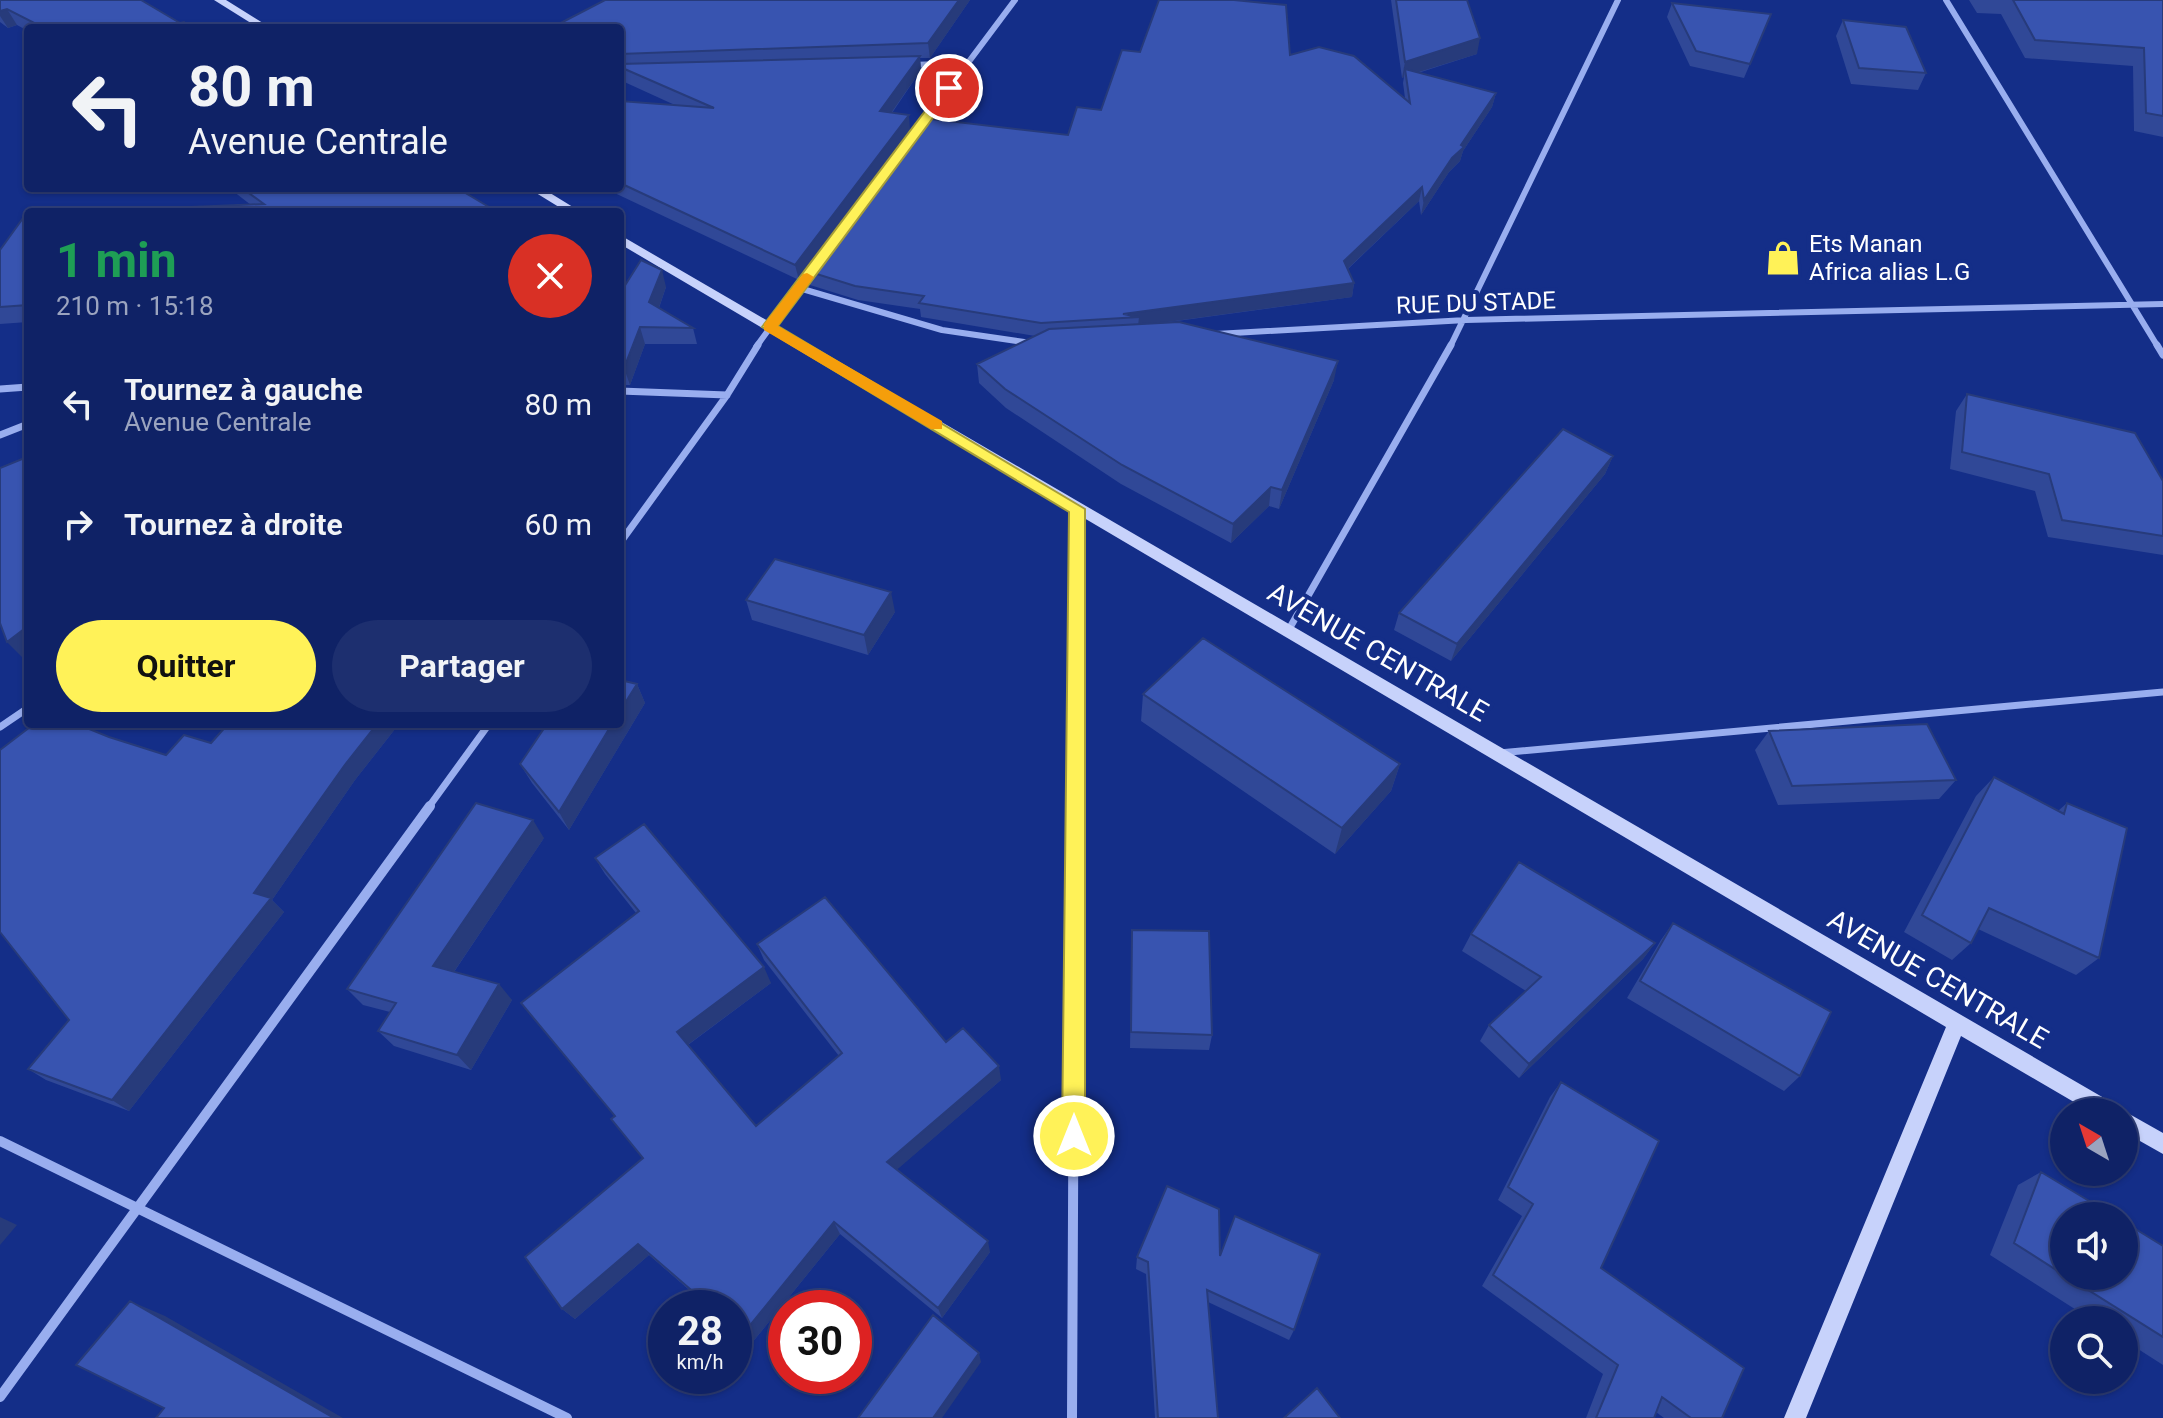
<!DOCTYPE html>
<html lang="fr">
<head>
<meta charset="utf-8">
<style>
	body { margin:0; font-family:Roboto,sans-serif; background:#1d2f6f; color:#f1f3f6; height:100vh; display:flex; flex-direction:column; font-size:30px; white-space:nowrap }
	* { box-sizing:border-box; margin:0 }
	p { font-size:26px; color:#9ba4bf }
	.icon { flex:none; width:44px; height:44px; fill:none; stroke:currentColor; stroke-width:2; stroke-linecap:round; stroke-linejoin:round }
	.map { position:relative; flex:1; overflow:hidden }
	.drawer { position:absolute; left:24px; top:208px; width:600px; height:520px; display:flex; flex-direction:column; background:#0f2266; border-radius:8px; box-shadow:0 2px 6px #0004,0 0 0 2px #2f3f7a }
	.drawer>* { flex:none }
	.guide { position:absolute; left:24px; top:24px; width:600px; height:168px; border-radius:8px; box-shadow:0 2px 6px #0004,0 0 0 2px #2f3f7a; background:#0f2266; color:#f1f3f6; overflow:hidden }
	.needle { width:52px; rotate:321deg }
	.fabs { position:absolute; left:2050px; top:1098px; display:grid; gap:16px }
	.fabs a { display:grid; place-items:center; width:88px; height:88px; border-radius:50%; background:#0f2266; box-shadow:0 2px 6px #0004,0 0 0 2px #2f3f7a; font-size:40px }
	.speed { position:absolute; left:648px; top:1290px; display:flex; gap:16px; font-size:40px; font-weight:700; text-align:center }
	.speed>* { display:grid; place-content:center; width:104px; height:104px; border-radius:50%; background:#0f2266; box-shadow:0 2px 6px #0004,0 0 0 2px #2f3f7a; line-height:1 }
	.speed small { font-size:20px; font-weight:400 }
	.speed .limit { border:12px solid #d22; background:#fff; color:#111 }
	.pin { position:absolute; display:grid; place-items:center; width:68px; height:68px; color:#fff; margin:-34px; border:4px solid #fff; border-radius:50%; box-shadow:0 2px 8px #0007 }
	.me { position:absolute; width:88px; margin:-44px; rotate:0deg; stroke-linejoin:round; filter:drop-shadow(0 0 6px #0008) }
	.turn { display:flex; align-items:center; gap:28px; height:168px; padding:0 32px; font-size:36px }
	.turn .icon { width:104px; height:104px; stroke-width:2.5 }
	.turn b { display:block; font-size:56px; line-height:68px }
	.round { display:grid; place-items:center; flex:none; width:84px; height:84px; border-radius:42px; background:#1d2f6f }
	.overview { display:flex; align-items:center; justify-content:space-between; height:136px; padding:0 32px }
	h1 { font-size:48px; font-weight:700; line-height:60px; color:#1e9e55 }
	.cta { display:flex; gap:16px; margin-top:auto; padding:16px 32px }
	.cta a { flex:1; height:92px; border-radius:48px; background:#fff258; color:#111; font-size:32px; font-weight:700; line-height:92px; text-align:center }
	.cta a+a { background:#1d2f6f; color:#f1f3f6 }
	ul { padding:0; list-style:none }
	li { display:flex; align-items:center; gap:24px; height:120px; padding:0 32px }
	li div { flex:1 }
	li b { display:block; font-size:30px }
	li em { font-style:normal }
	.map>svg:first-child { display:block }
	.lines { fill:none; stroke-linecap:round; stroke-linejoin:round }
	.minor-far2 { stroke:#99aeef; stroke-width:6 }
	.minor-far1 { stroke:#99aeef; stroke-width:7 }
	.minor { stroke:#99aeef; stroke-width:10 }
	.secondary { fill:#c7d2fb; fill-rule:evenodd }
	.wall { fill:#304897 }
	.shaded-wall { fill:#273b7b }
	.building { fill:#3854b0; stroke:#273b7b; stroke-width:2 }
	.route { fill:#fff258; stroke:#a69d39; stroke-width:2 }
	.slow { fill:#f59e0b }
	.labels { text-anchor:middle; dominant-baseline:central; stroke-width:8; stroke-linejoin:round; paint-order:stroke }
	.far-poi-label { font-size:24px; fill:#fff; stroke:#142e88; text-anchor:start }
	.far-street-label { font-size:24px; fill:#fff; stroke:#142e88 }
	.street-label { font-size:28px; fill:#fff; stroke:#142e88 }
</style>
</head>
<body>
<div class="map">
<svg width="2163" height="1418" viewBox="0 0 2163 1418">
	<rect width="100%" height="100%" fill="#142e88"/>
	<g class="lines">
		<path class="minor-far2" d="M1946 0 2158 347
			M912 65 967 63
			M920 127 1015 0
			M799 288 942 330 1031 343
			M1216 334 1466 320 2163 304
			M756 347 813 269
			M1450 347 1618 0"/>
		<path class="minor-far1" d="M2157 345 2163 355
			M0 389 28 387
			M620 391 727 395
			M0 435 28 424
			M620 543 727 395 758 345
			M1288 631 1451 345
			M0 727 28 708
			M1499 753 2163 692
			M428 808 489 724
			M1075 808 1077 509"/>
		<path class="minor" d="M0 1141 567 1418
			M0 1397 430 806
			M1072 1418 1075 806"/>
		<path class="secondary" d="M214 0H226L271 28H259Z
			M528 188H542L581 212H567Z
			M620 235 2116 1105 2119 1112H2091L1961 1036 1806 1418H1784L1946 1027 620 244Z
			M2124 1111 2163 1133V1154L2124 1132Z"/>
	</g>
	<path class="wall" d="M0 0 180 23 192 28H28V31L17 25 8 28 0 22Z
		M970 0 930 58H920L921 70 892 113 910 130 799 280 604 188H620V101L677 106 620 80V28Z
		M1391 0H1467L1477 54 1418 73 1496 93 1492 107 1463 151 1460 161 1449 172 1421 215 1419 201 1348 269 1354 283 1352 297 1155 324 1334 380 1279 509 1269 506 1231 543 1121 484 1006 408 979 383 977 364 1035 336 921 317 920 309 858 300 810 285 807 271 1068 135 1101 110 1140 52 1290 55 1405 98 1403 83 1404 77 1402 78Z
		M1969 0H2163V137L2134 131 2133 66 2025 58 2001 14 1977 13Z
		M1672 3 1771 14 1744 78 1690 66 1667 17Z
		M1843 20 1926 73 1918 90 1851 84 1836 36Z
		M229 188H457L494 210 495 212H71L251 205Z
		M28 214V322L0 324V250Z
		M620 285 624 287H666L659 308 693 328 697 344H645L630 385H620L625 398 620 411Z
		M1967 394 2163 481V555L2048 537 2035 491 1950 469 1956 411Z
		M1613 456 1605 474 1451 661 1394 630 1399 613Z
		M746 600 895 612 868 655 752 620Z
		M637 684 645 703 569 830 532 783 520 764Z
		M1143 694 1400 764 1391 791 1335 854 1141 721Z
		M228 724H399L355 780 272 900 284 912 129 1111 46 1080 28 1069 69 1020 109 737 166 755 211 743Z
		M1769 731 1956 780 1939 799 1778 805 1755 750Z
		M1994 777 2058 811 2067 803 2099 958 2076 975 1978 929 1971 943 1952 960 1904 932 1976 796Z
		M544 838 454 972 512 1000 471 1070 394 1046 378 1031 390 1012 363 1005 347 989Z
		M595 858 771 983 688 1045 756 1126 839 1056 764 960 757 944 946 1042 1001 1080 897 1169 990 1252 942 1318 840 1234 751 1344 734 1329V1308H710L649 1255 575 1319 562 1309 643 1158 636 913 605 874Z
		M1673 923 1800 1076 1784 1091 1627 998 1661 940Z
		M1132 930 1212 1035 1209 1050 1130 1048Z
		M1471 934 1655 943 1643 959 1519 1078 1480 1041 1489 1025 1526 991 1462 951Z
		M1561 1082 1601 1268 1722 1418H1664L1656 1412 1654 1418H1586L1603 1374 1482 1286 1522 1216 1498 1200 1550 1097Z
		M2041 1172 2064 1216V1276H2124L2163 1246V1365L2124 1340V1320H2092L1990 1255 2018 1185Z
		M1220 1256 1294 1330 1289 1340 1208 1302 1218 1418H1155L1146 1274 1136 1269 1137 1257Z"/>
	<path class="shaded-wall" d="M959 0H970L930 58 928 43Z
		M7 9 17 25 8 28 0 16V11Z
		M1480 38 1477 54 1406 76 1405 69 1404 77 1402 78 1405 62Z
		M920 56 921 70 882 126 880 111Z
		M1496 93 1492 107 1463 151 1460 161 1449 172 1421 215 1424 200Z
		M909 115 910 130 799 280 795 265Z
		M1422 187 1419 201 1341 275 1344 261Z
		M662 270 666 287 655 319 649 302Z
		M1354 283 1352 297 1138 326 1139 317 1123 314Z
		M640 327 645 344 630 385 624 368Z
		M1338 361 1334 380 1279 509 1282 490Z
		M620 384 625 398 620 411Z
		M1613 456 1605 474 1451 661 1457 644Z
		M1271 487 1269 506 1231 543 1233 524Z
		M891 592 895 612 868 655 864 635Z
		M28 626V653L22 657 7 642Z
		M637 684 645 703 569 830 559 812 612 724H620V711Z
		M377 724H399L355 780 272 900 284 912 129 1111 112 1100 254 893 344 766Z
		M1400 764 1391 791 1335 854 1342 828Z
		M533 820 544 838 447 982 433 966Z
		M1655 943 1643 959 1519 1078 1529 1064Z
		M764 967 771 983 686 1046 677 1032Z
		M499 984 512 1000 471 1070 457 1055Z
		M999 1066 1001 1080 892 1174 887 1162Z
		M0 1217 17 1225 0 1245Z
		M834 1222 840 1234 751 1344 743 1334Z
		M988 1241 990 1252 942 1318 938 1308Z
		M638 1244 649 1255 575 1319 562 1309Z
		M130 1301 165 1316 343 1418H334Z
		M979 1353 981 1362 942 1418H933Z"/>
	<path class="building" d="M0 0H141L180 23 184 22 192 28H44L7 9 0 11Z
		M605 0H959L928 43 620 54V28H551Z
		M1159 0H1234L1286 5 1290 55 1319 47 1354 56 1410 103 1405 69 1496 93 1461 145 1464 147 1452 158 1424 200 1422 187 1344 261 1354 283 1123 314 1139 317 1041 323 919 303 924 296 855 286 807 271 923 118 1068 135 1077 107 1101 110 1122 50 1140 52Z
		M1396 0H1467L1480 38 1405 62Z
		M2013 0H2163V116L2146 113 2144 48 2035 40Z
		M1672 3 1771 14 1750 64 1696 51Z
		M1843 20 1906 27 1926 73 1859 68Z
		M920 56 880 111 909 115 795 265 620 183V101L714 108 620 67V64Z
		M242 188H457L494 210 489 212H71L264 204Z
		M26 214H28V305L0 307V250Z
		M641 260 662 270 649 302 693 328 640 327 624 368H620V285L624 287Z
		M1179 322 1338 361 1282 490 1271 487 1233 524 1122 465 1005 389 977 364 1049 329Z
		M1967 394 2135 433 2163 481V536L2062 520 2049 474 1962 452Z
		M1563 429 1613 456 1457 644 1399 613Z
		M27 457 28 626 7 642 0 623V468Z
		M775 559 891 592 864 635 746 600Z
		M1203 638 1400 764 1342 828 1143 694Z
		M620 680 637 684 620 711Z
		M34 724H77L109 737 166 755 184 735 211 743 228 724H377L344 766 254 893 271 898 112 1100 28 1069 69 1020 0 932V750Z
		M547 724H612L559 812 520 764Z
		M1927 724 1956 780 1792 786 1769 731Z
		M1994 777 2064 814 2067 803 2127 828 2099 958 1989 908 1971 943 1922 915Z
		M476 803 533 820 433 966 499 984 457 1055 378 1031 396 1003 347 989Z
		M644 824 764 967 677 1032 756 1126 842 1053 757 944 825 897 946 1042 963 1028 999 1066 887 1162 988 1241 938 1308 834 1222 743 1334 734 1327V1308H712L638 1244 562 1309 525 1257 643 1158 611 1119 615 1116 521 1003 639 911 595 858Z
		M1519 862 1655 943 1529 1064 1489 1025 1541 977 1471 934Z
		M1673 923 1831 1012 1800 1076 1640 981Z
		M1132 930 1209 931 1212 1035 1131 1032Z
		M1561 1082 1659 1141 1601 1268 1744 1368 1722 1418H1691L1662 1397 1654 1418H1596L1618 1365 1493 1275 1533 1204 1508 1187Z
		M2041 1172 2114 1216H2064V1275L2014 1243Z
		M1167 1186 1219 1209 1220 1256 1235 1216 1320 1254 1294 1330 1207 1290 1218 1418H1158L1148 1262 1137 1257Z
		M2124 1222 2163 1246V1337L2066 1276H2124Z
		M130 1301 334 1418H156L164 1408 76 1365Z
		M933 1315 979 1353 933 1418H858Z
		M1317 1388 1340 1418H1284Z"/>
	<path class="route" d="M949 85 954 88 953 91 778 326 1085 509V1136L1082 1144 1074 1147 1066 1144 1062 1136 1069 512 762 327 944 86Z"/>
	<path class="slow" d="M807 273 814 277 778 326 942 421V429H931L764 330V324L803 274Z"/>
	<defs>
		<g id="shop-bare" transform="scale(2.76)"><path d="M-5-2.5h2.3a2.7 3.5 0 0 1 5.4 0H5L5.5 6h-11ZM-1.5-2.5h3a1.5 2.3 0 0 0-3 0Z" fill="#fff258" stroke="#142e88" stroke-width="2.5" paint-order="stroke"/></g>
	</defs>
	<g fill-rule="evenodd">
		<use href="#shop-bare" x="1783" y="258"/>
	</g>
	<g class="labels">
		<g class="far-poi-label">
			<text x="1809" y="244">Ets Manan<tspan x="1809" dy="28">Africa alias L.G</tspan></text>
		</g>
		<g class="far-street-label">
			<text transform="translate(1476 303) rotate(-2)">RUE DU STADE</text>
		</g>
		<g class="street-label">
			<text transform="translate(1378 652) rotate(30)">AVENUE CENTRALE</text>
			<text transform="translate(1938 979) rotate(30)">AVENUE CENTRALE</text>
		</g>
	</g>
</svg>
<div class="fabs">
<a><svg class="needle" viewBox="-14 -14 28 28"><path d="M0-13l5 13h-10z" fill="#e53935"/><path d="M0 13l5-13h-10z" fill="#9ba4bf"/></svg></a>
<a><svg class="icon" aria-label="sound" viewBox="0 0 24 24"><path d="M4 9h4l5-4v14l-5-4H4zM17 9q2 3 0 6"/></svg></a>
<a><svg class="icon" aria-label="search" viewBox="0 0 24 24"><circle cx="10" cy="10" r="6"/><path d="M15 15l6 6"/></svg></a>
</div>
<div class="speed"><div>28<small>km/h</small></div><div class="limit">30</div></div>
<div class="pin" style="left:949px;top:88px;background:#d93025"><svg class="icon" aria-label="arrive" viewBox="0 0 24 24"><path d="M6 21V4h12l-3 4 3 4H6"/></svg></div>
<svg class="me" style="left:1074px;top:1136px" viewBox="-20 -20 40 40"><circle r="17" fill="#fff258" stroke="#fff" stroke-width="3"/><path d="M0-11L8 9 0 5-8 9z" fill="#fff"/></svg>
<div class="guide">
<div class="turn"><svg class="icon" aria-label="left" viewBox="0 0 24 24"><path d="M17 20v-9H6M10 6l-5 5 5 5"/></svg><div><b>80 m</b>Avenue Centrale</div></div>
</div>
<section class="drawer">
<div class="overview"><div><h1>1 min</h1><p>210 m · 15:18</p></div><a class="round" style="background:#d93025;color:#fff"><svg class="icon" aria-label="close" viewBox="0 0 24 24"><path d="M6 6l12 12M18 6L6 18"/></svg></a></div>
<ul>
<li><svg class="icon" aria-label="left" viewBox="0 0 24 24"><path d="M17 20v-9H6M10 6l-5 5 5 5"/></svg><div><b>Tournez à gauche</b><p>Avenue Centrale</p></div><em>80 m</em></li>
<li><svg class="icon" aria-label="right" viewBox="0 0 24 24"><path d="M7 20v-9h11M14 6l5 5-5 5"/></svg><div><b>Tournez à droite</b></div><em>60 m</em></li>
</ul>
<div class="cta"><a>Quitter</a><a>Partager</a></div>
</section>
</div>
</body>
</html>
